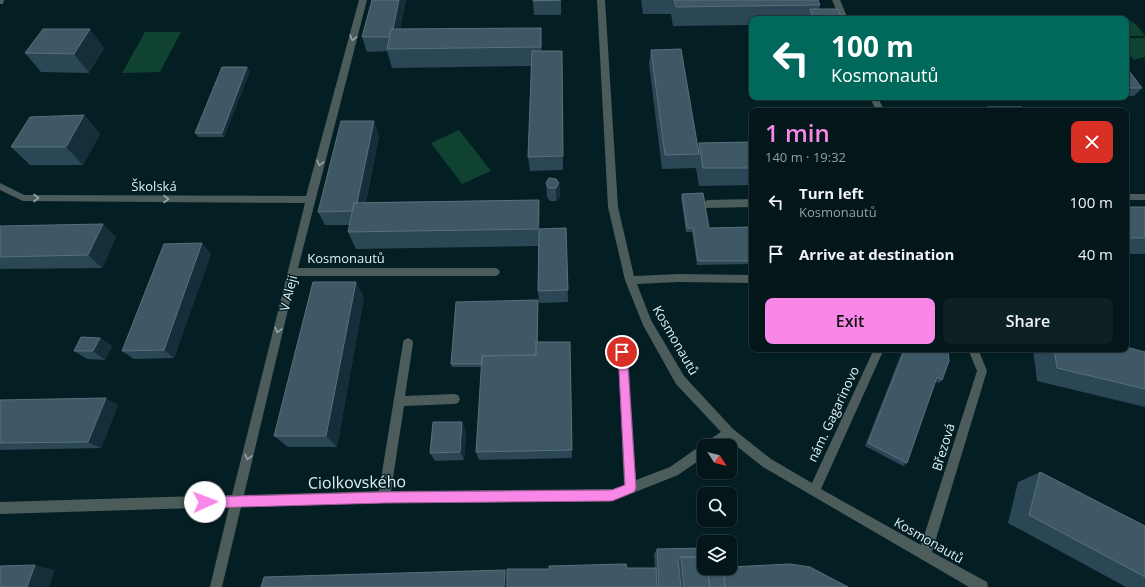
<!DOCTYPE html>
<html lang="en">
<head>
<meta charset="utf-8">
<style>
	body { margin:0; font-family:"Open Sans",sans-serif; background:#0d2024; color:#f1f3f6; height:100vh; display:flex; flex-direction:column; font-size:15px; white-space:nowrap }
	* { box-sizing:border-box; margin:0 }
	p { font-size:13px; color:#979fa3 }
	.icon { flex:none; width:22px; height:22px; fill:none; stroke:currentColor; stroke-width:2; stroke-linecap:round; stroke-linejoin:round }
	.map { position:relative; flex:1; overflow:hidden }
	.sheet { position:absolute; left:749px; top:108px; width:380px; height:244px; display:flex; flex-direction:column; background:#03171b; border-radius:8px; box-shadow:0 1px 3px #0004,0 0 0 1px #24363a }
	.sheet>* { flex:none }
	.top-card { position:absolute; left:749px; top:16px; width:380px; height:84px; border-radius:8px; box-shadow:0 1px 3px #0004,0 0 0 1px #24363a; background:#00695c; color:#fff; overflow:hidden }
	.needle { width:26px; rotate:126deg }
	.tools { position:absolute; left:697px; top:439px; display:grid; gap:8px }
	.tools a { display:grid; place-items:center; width:40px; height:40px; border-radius:8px; background:#03171b; box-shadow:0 1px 3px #0004,0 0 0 1px #24363a; font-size:20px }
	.pin { position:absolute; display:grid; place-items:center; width:34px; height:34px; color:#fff; margin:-17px; border:2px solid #fff; border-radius:50%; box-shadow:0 1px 4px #0007 }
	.me { position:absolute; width:44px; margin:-22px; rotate:88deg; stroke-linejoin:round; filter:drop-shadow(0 0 3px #0008) }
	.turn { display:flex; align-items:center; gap:14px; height:84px; padding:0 16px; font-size:18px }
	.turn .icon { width:52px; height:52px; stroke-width:2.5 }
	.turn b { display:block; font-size:28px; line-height:34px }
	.round { display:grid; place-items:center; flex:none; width:42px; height:42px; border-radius:8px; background:#0d2024 }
	.head { display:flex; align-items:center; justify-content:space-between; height:68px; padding:0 16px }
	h1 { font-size:24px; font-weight:600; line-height:30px; color:#f987e8 }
	.primary-button { display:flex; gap:8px; margin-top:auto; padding:8px 16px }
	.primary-button a { flex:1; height:46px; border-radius:8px; background:#f987e8; color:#111; font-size:16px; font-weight:600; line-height:46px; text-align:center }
	.primary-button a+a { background:#0d2024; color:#f1f3f6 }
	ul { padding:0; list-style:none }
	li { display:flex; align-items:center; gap:12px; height:52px; padding:0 16px }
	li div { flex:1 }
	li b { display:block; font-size:15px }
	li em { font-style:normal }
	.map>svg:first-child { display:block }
	.green { fill:#0f432f }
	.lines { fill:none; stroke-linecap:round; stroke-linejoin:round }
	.minor { fill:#4c5c5a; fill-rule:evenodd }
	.wall { fill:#2b4654 }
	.shaded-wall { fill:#142f3a }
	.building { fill:#3e5865; stroke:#57707c }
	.oneway { stroke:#94a6a7 }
	.route { fill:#f987e8; stroke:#a25897 }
	.labels { text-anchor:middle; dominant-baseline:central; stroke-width:3; stroke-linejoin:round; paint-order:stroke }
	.street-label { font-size:13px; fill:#ddf0f4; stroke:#041f24 }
	.near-street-label { font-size:16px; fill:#ddf0f4; stroke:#041f24 }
</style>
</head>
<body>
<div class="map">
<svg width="1145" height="587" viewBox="0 0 1145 587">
	<rect width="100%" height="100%" fill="#041f24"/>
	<path class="green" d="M1099 16C1122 16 1132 16 1145 36H1126V19H1101Z
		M145 32H181L160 72 122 73Z
		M1126 38H1145V57L1134 60 1126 50Z
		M459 130 491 171 462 184 431 143Z"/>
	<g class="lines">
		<path class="minor" d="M0 0H4L3 4H0Z
			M359 0H367L298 268H495L498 269 500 272 498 275 495 276H296L244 495 379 491 403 343 404 340 408 338 412 340 413 343 405 396 454 394 458 395 460 399 458 403 454 404 404 406 391 491 613 489 624 485 618 352 619 349 623 347 627 349 628 352 636 480 670 467 700 446 705 445 706 442 721 432 676 384 643 325 625 280 608 207 597 0H605L618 207 634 276 679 274 752 275V283L679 282 637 284 651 320 684 376 733 429 771 459 812 483 874 349H884L821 489 921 545 977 371 968 349H978L987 371 932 552 987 582 988 587H969L763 467 729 440 720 446H704V457L678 475 613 501 384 503 241 507 222 587H210L229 507 0 514V502L232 495 305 203 23 201 0 190V183L24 195 306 196Z
			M832 0H840L848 19H840Z
			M870 97H878L884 111H876Z
			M1126 194H1145V200H1126Z
			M752 199V207L707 208 702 204 707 200Z"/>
	</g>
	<path class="wall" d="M406 0 400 29 542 47V51H562L563 170 530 171 528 157 531 66 392 68 387 51 367 52 362 37Z
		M533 0H561V15H534Z
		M641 0H818L820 5 819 9 842 19H752V25L673 26 671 14H643Z
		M104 48 89 73 41 72 25 53Z
		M651 50 698 147 699 143 752 142V185L699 186 696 168 662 169 649 64Z
		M247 67 250 71 224 137H198L195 133Z
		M1126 67 1142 88 1134 96H1126Z
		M794 97H811L810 99H795Z
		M987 107 1024 111H984Z
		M84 115 100 134 83 165H30L11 147Z
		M379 135 366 202 539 200 540 217V229L566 228 568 302 539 303 538 291V246L356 249 348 232 350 225H325L318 212Z
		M546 183H559L560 197 556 201H550L547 197Z
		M682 194 709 228 752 227V264L697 265 692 232H686L681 197Z
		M1126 207H1145V254H1126Z
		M0 226 116 237 102 268 0 269Z
		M202 243 211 254 174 358 134 359 122 351Z
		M364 297 337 447H288L274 436Z
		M538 300V342H570L572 458 479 460 476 452 482 367H452L451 364Z
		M100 338 112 346 105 360 87 359 74 351Z
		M903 349H947L942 380 939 383 935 381 907 463 903 466 865 446Z
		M1033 349H1126L1145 352V407L1037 381Z
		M0 400 118 405 101 448 0 450Z
		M466 431 464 460 435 461 430 453Z
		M1040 472 1145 526V587H1126L1008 523 1018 482Z
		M704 548V568L848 587H261L505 570 507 573 627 568H655L654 554 657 549Z"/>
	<path class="shaded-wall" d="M399 0H406L396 49 392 36Z
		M541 28 542 47V66L541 47Z
		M90 29 104 48 89 73 74 54Z
		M247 67 250 71 224 137 222 133Z
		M84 115 100 134 83 165 66 147Z
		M374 121 379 135 361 225 355 211Z
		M559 183 560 197 556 201V188Z
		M539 200 540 217V246L538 229Z
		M103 224 116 237 102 268 88 255Z
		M202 243 211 254 174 358 164 350Z
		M356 282 364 297 337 447 326 436Z
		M100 338 112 346 105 360 93 351Z
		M106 398 118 405 101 448 88 442Z
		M462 422 466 431 464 460 460 452Z
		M35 565 55 570 49 587H27Z
		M505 570 508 574 507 587H504Z"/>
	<path class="building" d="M372 0H399L393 29H391L389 37H362Z
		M533 0H561L533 1Z
		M674 0H818L820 5 676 7Z
		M810 9H838L842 19H813Z
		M541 28V47L387 49 391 29Z
		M43 29H90L74 54 25 53Z
		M681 49 699 154 665 155 651 50Z
		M532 51H562L563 156 528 157Z
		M222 67H247L222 133H195Z
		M1126 67 1142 88H1126Z
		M987 107H1022L1024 111H989Z
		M84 115 66 147H11L30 117Z
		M341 121H374L357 203H354L353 211 318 212Z
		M752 142V168H703L699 143Z
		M549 178 556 179 559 183 556 188H549L546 183Z
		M703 193 709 228 752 227V261H698L693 228H687L682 194Z
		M539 200 538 229 348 232 354 203Z
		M1126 207H1145V238H1126Z
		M103 224 88 255 0 257V226Z
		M566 228 568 290 538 291 539 229Z
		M202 243 164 350 122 351 164 244Z
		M313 282H356L326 436H274Z
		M538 300 537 342H536V355L482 356V364H451L456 302Z
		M81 337 100 338 93 351H74Z
		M536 342H570L572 450 476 452 482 356 536 355Z
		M1126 347 1145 352V389L1057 368 1054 349H1126Z
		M905 349H947L948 351 949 361 942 380 937 377 907 463 868 443Z
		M106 398 88 442 0 443V400Z
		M433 422H462L460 452 430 453Z
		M1040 472 1145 526V577L1029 515Z
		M704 548V557H681L678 560 681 587H659L657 549Z
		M681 557H704V568H707L710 587H684Z
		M626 564 627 568H656L657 587H507V569H549V566Z
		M790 564 810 567 848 587H725L723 568H730V567Z
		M35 565 27 587H0V566Z
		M707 568H723L725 587H710Z
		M505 570 504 587H261L264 577Z"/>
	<defs><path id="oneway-chevron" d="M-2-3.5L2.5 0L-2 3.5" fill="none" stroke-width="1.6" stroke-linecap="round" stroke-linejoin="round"/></defs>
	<g class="oneway">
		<use href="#oneway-chevron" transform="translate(353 38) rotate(105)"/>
		<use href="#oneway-chevron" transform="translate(320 163) rotate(105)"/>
		<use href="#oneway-chevron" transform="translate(36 198)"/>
		<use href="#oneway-chevron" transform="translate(166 199)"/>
		<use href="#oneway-chevron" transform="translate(278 330) rotate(104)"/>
		<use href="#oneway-chevron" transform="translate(248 457) rotate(104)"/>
	</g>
	<path class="route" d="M622 347 626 349 627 352 636 488 634 492 612 501 384 503 205 508 201 506 200 502 201 498 205 497 384 492 612 490 625 485 618 352 619 349Z"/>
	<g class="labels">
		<g class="street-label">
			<text x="154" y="186">Školská</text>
			<text x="346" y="258">Kosmonautů</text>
			<text transform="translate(288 293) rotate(-76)">V Aleji</text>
			<text transform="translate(676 340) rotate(60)">Kosmonautů</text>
			<text transform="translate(833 414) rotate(-65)">nám. Gagarinovo</text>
			<text transform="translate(943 447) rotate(-73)">Březová</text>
			<text transform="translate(929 540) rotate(30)">Kosmonautů</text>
		</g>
		<g class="near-street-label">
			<text transform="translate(357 482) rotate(-1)">Ciolkovského</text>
		</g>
	</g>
</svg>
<div class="tools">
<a><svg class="needle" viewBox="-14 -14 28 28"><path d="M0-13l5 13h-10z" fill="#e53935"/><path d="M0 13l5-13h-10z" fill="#979fa3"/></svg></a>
<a><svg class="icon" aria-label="search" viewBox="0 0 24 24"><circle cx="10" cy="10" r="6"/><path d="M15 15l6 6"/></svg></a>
<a><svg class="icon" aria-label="layers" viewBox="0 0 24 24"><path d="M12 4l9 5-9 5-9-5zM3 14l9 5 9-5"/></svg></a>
</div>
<div class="pin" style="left:622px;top:352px;background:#d93025"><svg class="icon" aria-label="arrive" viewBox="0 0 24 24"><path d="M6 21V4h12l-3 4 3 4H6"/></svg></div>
<svg class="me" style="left:205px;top:502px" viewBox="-20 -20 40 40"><circle r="19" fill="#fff"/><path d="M0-13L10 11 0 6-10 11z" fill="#f987e8"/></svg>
<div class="top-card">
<div class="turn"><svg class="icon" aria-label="left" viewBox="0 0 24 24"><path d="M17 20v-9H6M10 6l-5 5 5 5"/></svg><div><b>100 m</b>Kosmonautů</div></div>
</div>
<section class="sheet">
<div class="head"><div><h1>1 min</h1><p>140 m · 19:32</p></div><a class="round" style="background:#d93025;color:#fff"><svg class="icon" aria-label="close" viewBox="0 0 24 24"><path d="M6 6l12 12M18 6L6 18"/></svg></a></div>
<ul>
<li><svg class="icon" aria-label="left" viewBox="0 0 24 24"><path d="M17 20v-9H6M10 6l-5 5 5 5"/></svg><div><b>Turn left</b><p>Kosmonautů</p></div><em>100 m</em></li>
<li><svg class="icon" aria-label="arrive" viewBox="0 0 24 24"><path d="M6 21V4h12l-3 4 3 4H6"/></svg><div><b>Arrive at destination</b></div><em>40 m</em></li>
</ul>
<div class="primary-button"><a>Exit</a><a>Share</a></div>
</section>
</div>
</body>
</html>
